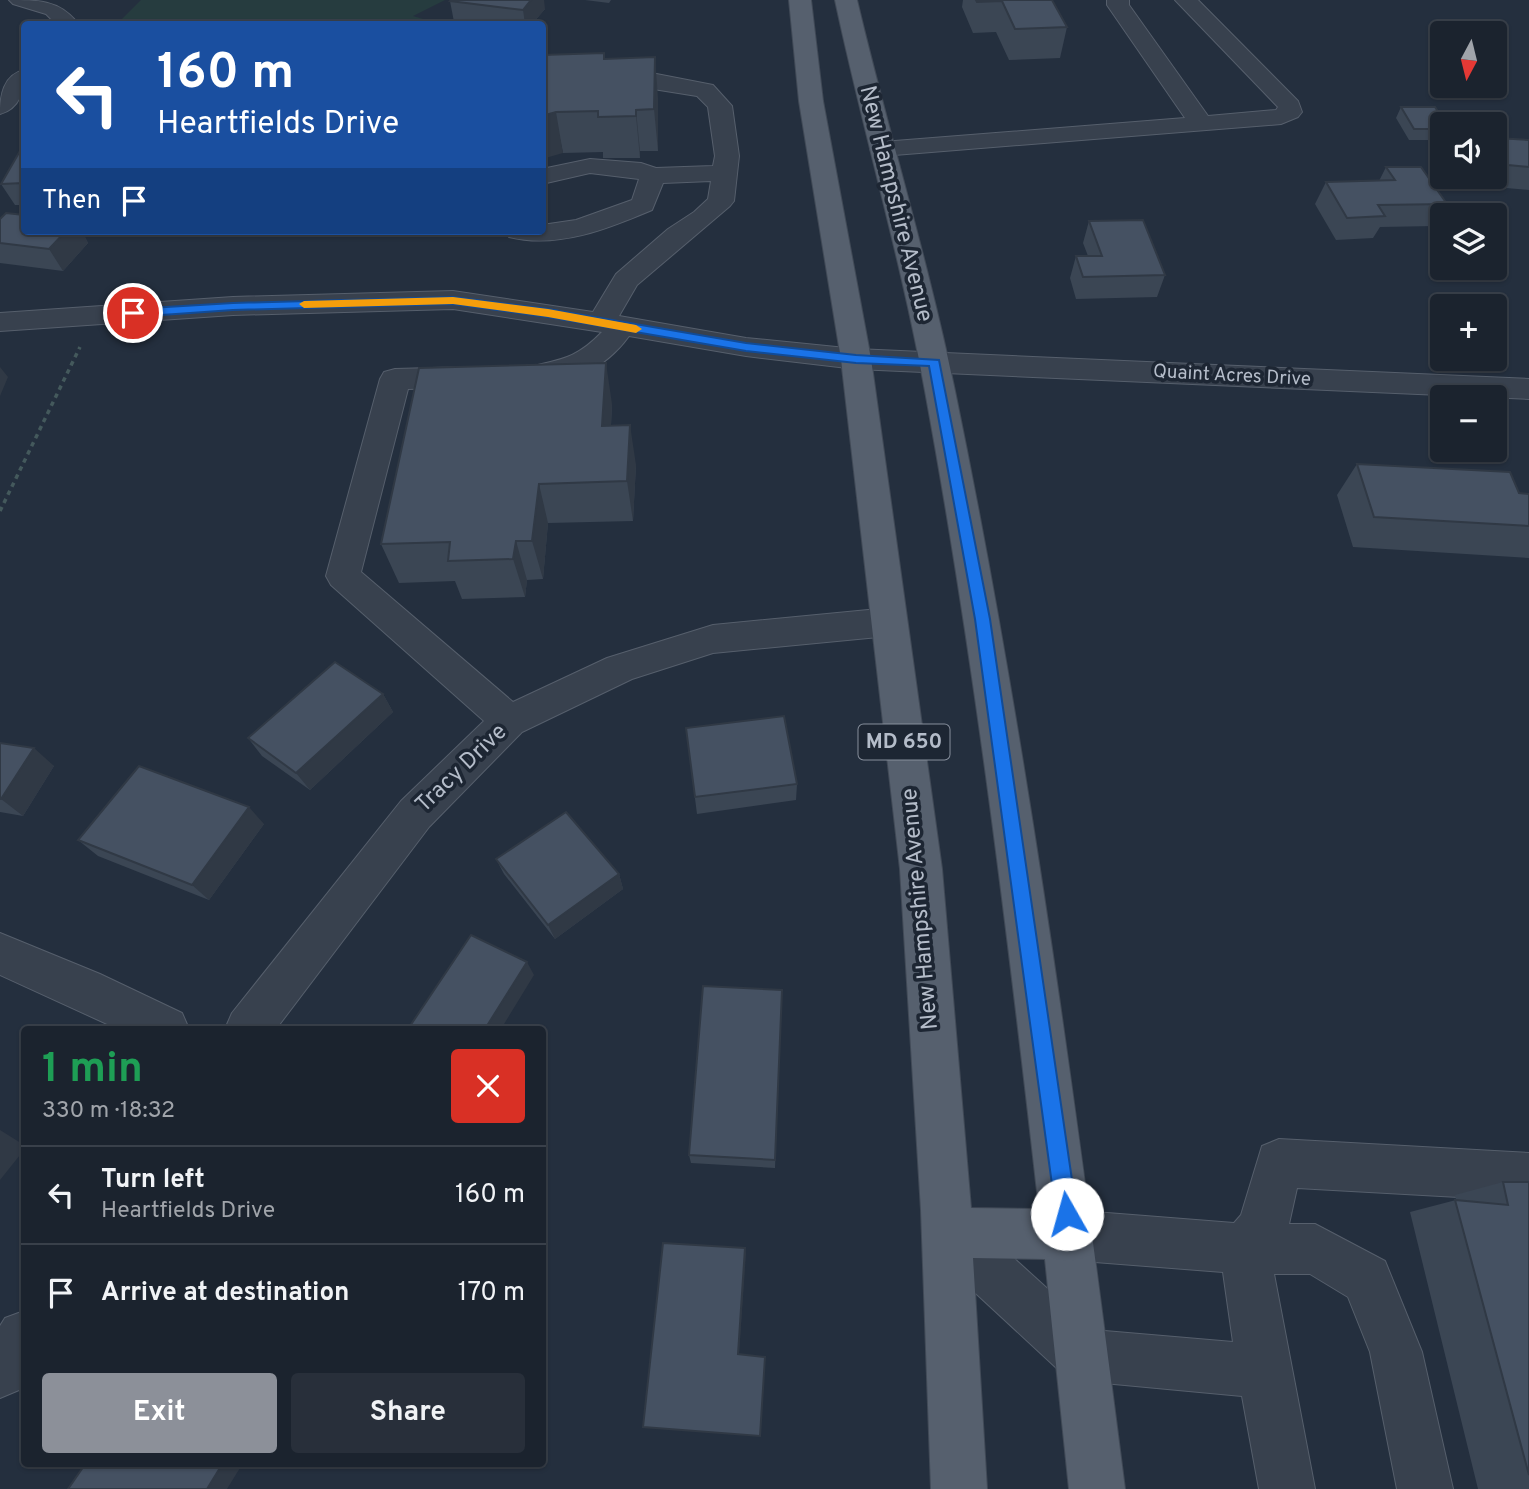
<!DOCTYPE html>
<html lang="en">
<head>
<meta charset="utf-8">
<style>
	body { margin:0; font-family:Overpass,sans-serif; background:#282f3a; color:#f1f3f6; height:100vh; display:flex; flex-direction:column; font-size:26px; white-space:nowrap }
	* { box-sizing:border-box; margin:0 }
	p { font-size:23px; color:#a0a4aa }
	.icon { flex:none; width:38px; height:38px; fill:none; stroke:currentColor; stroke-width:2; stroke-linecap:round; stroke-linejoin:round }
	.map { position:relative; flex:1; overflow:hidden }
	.sheet { position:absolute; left:21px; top:1026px; width:525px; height:441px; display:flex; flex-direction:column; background:#1b232e; border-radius:7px; box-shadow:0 2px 5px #0004,0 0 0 2px #39404a }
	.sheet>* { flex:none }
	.banner { position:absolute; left:21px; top:21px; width:525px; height:214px; border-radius:7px; box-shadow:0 2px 5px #0004,0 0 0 2px #39404a; background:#1a4fa0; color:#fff; overflow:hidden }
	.needle { width:46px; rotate:187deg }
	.buttons { position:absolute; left:1430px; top:21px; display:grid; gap:14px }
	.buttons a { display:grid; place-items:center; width:77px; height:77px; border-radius:7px; background:#1b232e; box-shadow:0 2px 5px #0004,0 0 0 2px #39404a; font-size:35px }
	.pin { position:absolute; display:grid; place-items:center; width:60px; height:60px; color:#fff; margin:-30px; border:4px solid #fff; border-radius:50%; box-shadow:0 2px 7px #0007 }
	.me { position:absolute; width:77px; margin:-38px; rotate:353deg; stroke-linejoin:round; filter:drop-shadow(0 0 5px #0008) }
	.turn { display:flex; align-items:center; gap:24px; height:147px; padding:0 21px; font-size:32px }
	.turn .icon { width:91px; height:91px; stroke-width:2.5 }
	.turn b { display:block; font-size:49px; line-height:60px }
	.then { display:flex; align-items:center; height:66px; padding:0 21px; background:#0003; gap:14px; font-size:26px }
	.round { display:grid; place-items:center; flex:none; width:74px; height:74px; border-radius:7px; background:#282f3a }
	.head { display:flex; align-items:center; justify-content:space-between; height:119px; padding:0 21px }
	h1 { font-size:42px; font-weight:700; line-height:52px; color:#1e9e55 }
	.button { display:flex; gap:14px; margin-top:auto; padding:14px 21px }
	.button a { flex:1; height:80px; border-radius:7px; background:#8c9099; color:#fff; font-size:28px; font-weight:700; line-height:80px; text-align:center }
	.button a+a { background:#282f3a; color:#f1f3f6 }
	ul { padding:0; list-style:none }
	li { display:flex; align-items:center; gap:21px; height:98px; padding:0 21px; border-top:2px solid #39404a }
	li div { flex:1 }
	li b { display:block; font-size:26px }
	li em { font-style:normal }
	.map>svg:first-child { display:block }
	.green { fill:#263c3f }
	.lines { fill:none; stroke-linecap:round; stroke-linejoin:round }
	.minor-casing { stroke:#565f6c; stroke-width:2 }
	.major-casing { stroke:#414a57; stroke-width:2 }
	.path { stroke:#44595c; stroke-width:3.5; stroke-dasharray:4.5 4.5; stroke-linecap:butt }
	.minor { fill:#38414e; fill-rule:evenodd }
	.major { fill:#56606e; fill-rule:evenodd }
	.wall { fill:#3b4654 }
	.shaded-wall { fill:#303945 }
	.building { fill:#455162; stroke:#303945; stroke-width:2 }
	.route { fill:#1a73e8; stroke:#114b97; stroke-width:2 }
	.slow { fill:#f59e0b }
	.labels { text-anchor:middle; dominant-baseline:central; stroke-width:7; stroke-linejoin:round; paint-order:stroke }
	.far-street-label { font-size:19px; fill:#b4bcc9; stroke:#1d2633 }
	.shield { fill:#1d2633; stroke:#878f9c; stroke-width:2 }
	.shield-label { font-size:21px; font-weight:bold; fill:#b4bcc9 }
	.street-label { font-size:23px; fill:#b4bcc9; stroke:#1d2633 }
</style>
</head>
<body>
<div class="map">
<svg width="1529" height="1489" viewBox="0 0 1529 1489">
	<rect width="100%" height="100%" fill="#242f3e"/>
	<path class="green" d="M141 0H445L413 16 440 24H117Z"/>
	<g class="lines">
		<g class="minor-casing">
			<path id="minor" d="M9 0C38 0 58 0 76 21L73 24H53L54 22 46 14 13 4Z
				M1107 0H1129V5L1208 116 1276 110 1278 107 1175 0H1198L1298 101 1302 112 1298 117 1281 124 882 156 873 154 870 149 873 144 882 142 1185 118 1107 5Z
				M605 68 641 71 713 85 732 106 739 156 734 201 730 206 637 285 619 316 746 338 856 349 1529 379V399L856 369 746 356 629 336C607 367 561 394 521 383L517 376 521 369C558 359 573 362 602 332L453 309 233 315 0 331V313L233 297 453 291 593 312 616 274 668 229 694 212 708 199 711 181 663 183 652 210C607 229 558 249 509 237L505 231H542V225L576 220 632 200 639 179 590 173 542 184V169L590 159 641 163 656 168 713 166 715 156 708 107 697 96 597 80 594 75 597 70Z
				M24 70C26 88 20 109 0 114 0 96 3 75 24 70Z
				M469 367 480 370 484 377 480 384 469 387 408 389 361 572 513 702 607 658 713 625 889 608 902 612 907 622 902 632 889 636 713 653 632 679 522 732 429 827 276 1029H225L232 1013 401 801 484 721 331 585 326 576 380 379 384 372 395 369Z
				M0 933 100 974 182 1013 189 1029H118L0 975Z
				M1279 1139 1529 1153V1201L1297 1188 1289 1224H1315L1385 1261 1422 1352 1453 1489H1397L1370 1352 1348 1297 1310 1274H1274L1315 1489H1259L1242 1396 1082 1381 1063 1374 929 1250 922 1232 929 1214 947 1207 965 1214 1093 1330 1233 1342 1223 1272 1069 1260 1051 1253 1044 1235 1051 1217 1069 1210 1234 1223 1241 1215 1262 1146Z
				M24 1311V1382L19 1390 0 1398V1326L5 1318Z"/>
		</g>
		<g class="major-casing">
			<path id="major" d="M789 0H811L823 101 871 359 942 869 971 1208 1039 1209C1008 936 975 662 925 391 901 259 863 131 835 0H857C888 131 928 260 955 391 1030 754 1078 1122 1125 1489H1069L1045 1259 973 1258 987 1489H931L921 1210 900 869 841 359 799 101Z"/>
		</g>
		<path class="path" d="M0 511 80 347"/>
		<use href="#minor" class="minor"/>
		<use href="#major" class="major"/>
	</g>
	<path class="wall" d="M585 0H611L609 3Z
		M963 0H1052L1067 27 1060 58 1009 60 996 32 973 33 962 7Z
		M450 1 545 9 532 24H471L454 22Z
		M542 55 605 59 658 98V151H640V158H603V152L563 153Z
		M1401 107 1442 124V140H1409L1396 118Z
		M1497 138 1529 140V190L1495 187 1491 177H1494V142Z
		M24 144V205H15L1 184Z
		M1386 167 1447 204 1435 226 1380 227 1373 238 1336 240 1315 204 1326 182 1379 181Z
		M0 219 24 231H82L88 243 63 271 0 263Z
		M1089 221 1165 275 1157 297 1076 299 1070 278 1076 256H1088L1083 243Z
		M612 404 611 425 636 465 633 521 548 523 543 579 527 580 525 597 462 599 455 581 399 583 381 544Z
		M1357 464 1519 493 1529 494V558L1353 547 1337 495Z
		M383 694 393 712 310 790 262 756 248 738Z
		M686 728 797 784 796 800 697 814Z
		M0 743 54 766 23 816 0 812Z
		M264 824 209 900 98 856 78 840Z
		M496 859 619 874 623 889 555 939 504 874Z
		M782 990 775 1168 691 1163 689 1155Z
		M1503 1182H1529V1489H1478L1410 1212 1456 1200 1455 1195Z"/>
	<path class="shaded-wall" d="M531 0H544L545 9 532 24H525L523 10Z
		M655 57 658 98V151L654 109Z
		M636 110 640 151V158L636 116Z
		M556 112 563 153 542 159V116Z
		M66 231H82L88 243 63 271 49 249Z
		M606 363 612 404 609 466 602 426Z
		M0 367 8 377 0 396Z
		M630 425 636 465 633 521 627 481Z
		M539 484 548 523 543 579 532 541Z
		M516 541 527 580 525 597 513 559Z
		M383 694 393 712 310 790 296 773Z
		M34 748 54 766 23 816 1 799Z
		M249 807 264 824 209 900 192 885Z
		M619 874 623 889 555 939 548 925Z
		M527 962 534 975 501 1029H485Z
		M0 1130 24 1145V1150L0 1180Z
		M745 1248 746 1253 739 1355 738 1354Z
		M223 1463H243L227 1489H207Z"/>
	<path class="building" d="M451 0H531L523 10 450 1Z
		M976 0H1052L1067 27 1015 29 1002 1 977 2Z
		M604 53V59L655 57 654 109 636 110V116L598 117V111L556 112 542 116V55Z
		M1401 107H1435L1446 124H1442V129H1414Z
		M1497 138 1529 140V167L1508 165Z
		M24 144V183L1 184Z
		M1386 167H1421L1447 204 1378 205 1385 216 1347 218 1326 182 1395 180Z
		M6 213 24 215V231H66L49 249 0 243V219Z
		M1143 220 1165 275 1083 277 1076 256H1102L1089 221Z
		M606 363 602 426 630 425 627 481 539 484 532 541H516L513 559 448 561 450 542 381 544 419 368Z
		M1357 464 1510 472 1519 493 1529 494V526L1374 517Z
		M335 662 383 694 296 773 248 738Z
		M784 716 797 784 695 797 686 728Z
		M0 743 34 748 1 799H0Z
		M139 766 249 807 192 885 78 840Z
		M566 812 619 874 548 925 496 859Z
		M471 935 527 962 485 1029H408Z
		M703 986 782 990 775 1160 689 1155Z
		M1503 1182H1529V1475L1455 1200 1508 1205Z
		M663 1243 745 1248 738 1354 765 1357 760 1436 643 1427Z
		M86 1463H223L207 1489H68Z"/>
	<path class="route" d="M453 297 548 309 746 343 856 355 939 360 990 619 1077 1214 1074 1222 1067 1225 1059 1222 1056 1214 975 619 929 366 856 363 746 351 548 317 453 304 233 310 133 317 127 313 133 309 233 303Z"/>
	<path class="slow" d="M453 297 548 309 636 325 642 329 636 333 548 317 453 304 304 308 299 304 304 301Z"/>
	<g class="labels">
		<g class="far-street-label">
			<text transform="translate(1232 376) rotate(3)">Quaint Acres Drive</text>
		</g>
		<rect class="shield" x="858.5" y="724.5" width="91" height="35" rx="5"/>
		<g class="shield-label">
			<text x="904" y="742">MD 650</text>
		</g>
		<g class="street-label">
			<text transform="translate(895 204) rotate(76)">New Hampshire Avenue</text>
			<text transform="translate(462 769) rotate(-44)">Tracy Drive</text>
			<text transform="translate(921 909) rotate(-95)">New Hampshire Avenue</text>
		</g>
	</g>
</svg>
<div class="buttons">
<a><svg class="needle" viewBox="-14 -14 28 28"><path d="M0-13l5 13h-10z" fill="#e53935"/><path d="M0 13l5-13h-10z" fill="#a0a4aa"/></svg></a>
<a><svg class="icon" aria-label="sound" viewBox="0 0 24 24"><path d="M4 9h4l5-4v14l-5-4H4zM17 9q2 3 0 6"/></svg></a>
<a><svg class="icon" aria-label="layers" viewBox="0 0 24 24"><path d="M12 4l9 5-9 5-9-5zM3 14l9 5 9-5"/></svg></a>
<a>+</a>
<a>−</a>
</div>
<div class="pin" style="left:133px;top:313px;background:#d93025"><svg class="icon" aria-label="arrive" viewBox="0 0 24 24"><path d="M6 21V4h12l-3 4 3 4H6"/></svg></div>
<svg class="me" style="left:1067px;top:1214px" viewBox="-20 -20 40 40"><circle r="19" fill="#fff"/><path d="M0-13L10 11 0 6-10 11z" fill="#1a73e8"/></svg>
<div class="banner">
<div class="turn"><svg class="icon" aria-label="left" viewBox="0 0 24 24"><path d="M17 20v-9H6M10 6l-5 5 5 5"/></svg><div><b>160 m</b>Heartfields Drive</div></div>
<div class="then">Then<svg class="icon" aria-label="arrive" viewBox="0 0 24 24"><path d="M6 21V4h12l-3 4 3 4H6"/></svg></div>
</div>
<section class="sheet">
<div class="head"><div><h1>1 min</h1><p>330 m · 18:32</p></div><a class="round" style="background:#d93025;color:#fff"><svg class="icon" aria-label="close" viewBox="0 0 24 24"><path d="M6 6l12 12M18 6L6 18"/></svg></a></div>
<ul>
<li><svg class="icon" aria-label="left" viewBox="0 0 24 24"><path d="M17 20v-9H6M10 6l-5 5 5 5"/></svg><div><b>Turn left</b><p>Heartfields Drive</p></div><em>160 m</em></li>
<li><svg class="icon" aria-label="arrive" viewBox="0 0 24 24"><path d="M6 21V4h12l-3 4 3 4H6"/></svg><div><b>Arrive at destination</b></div><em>170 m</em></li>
</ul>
<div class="button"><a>Exit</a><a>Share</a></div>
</section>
</div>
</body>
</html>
